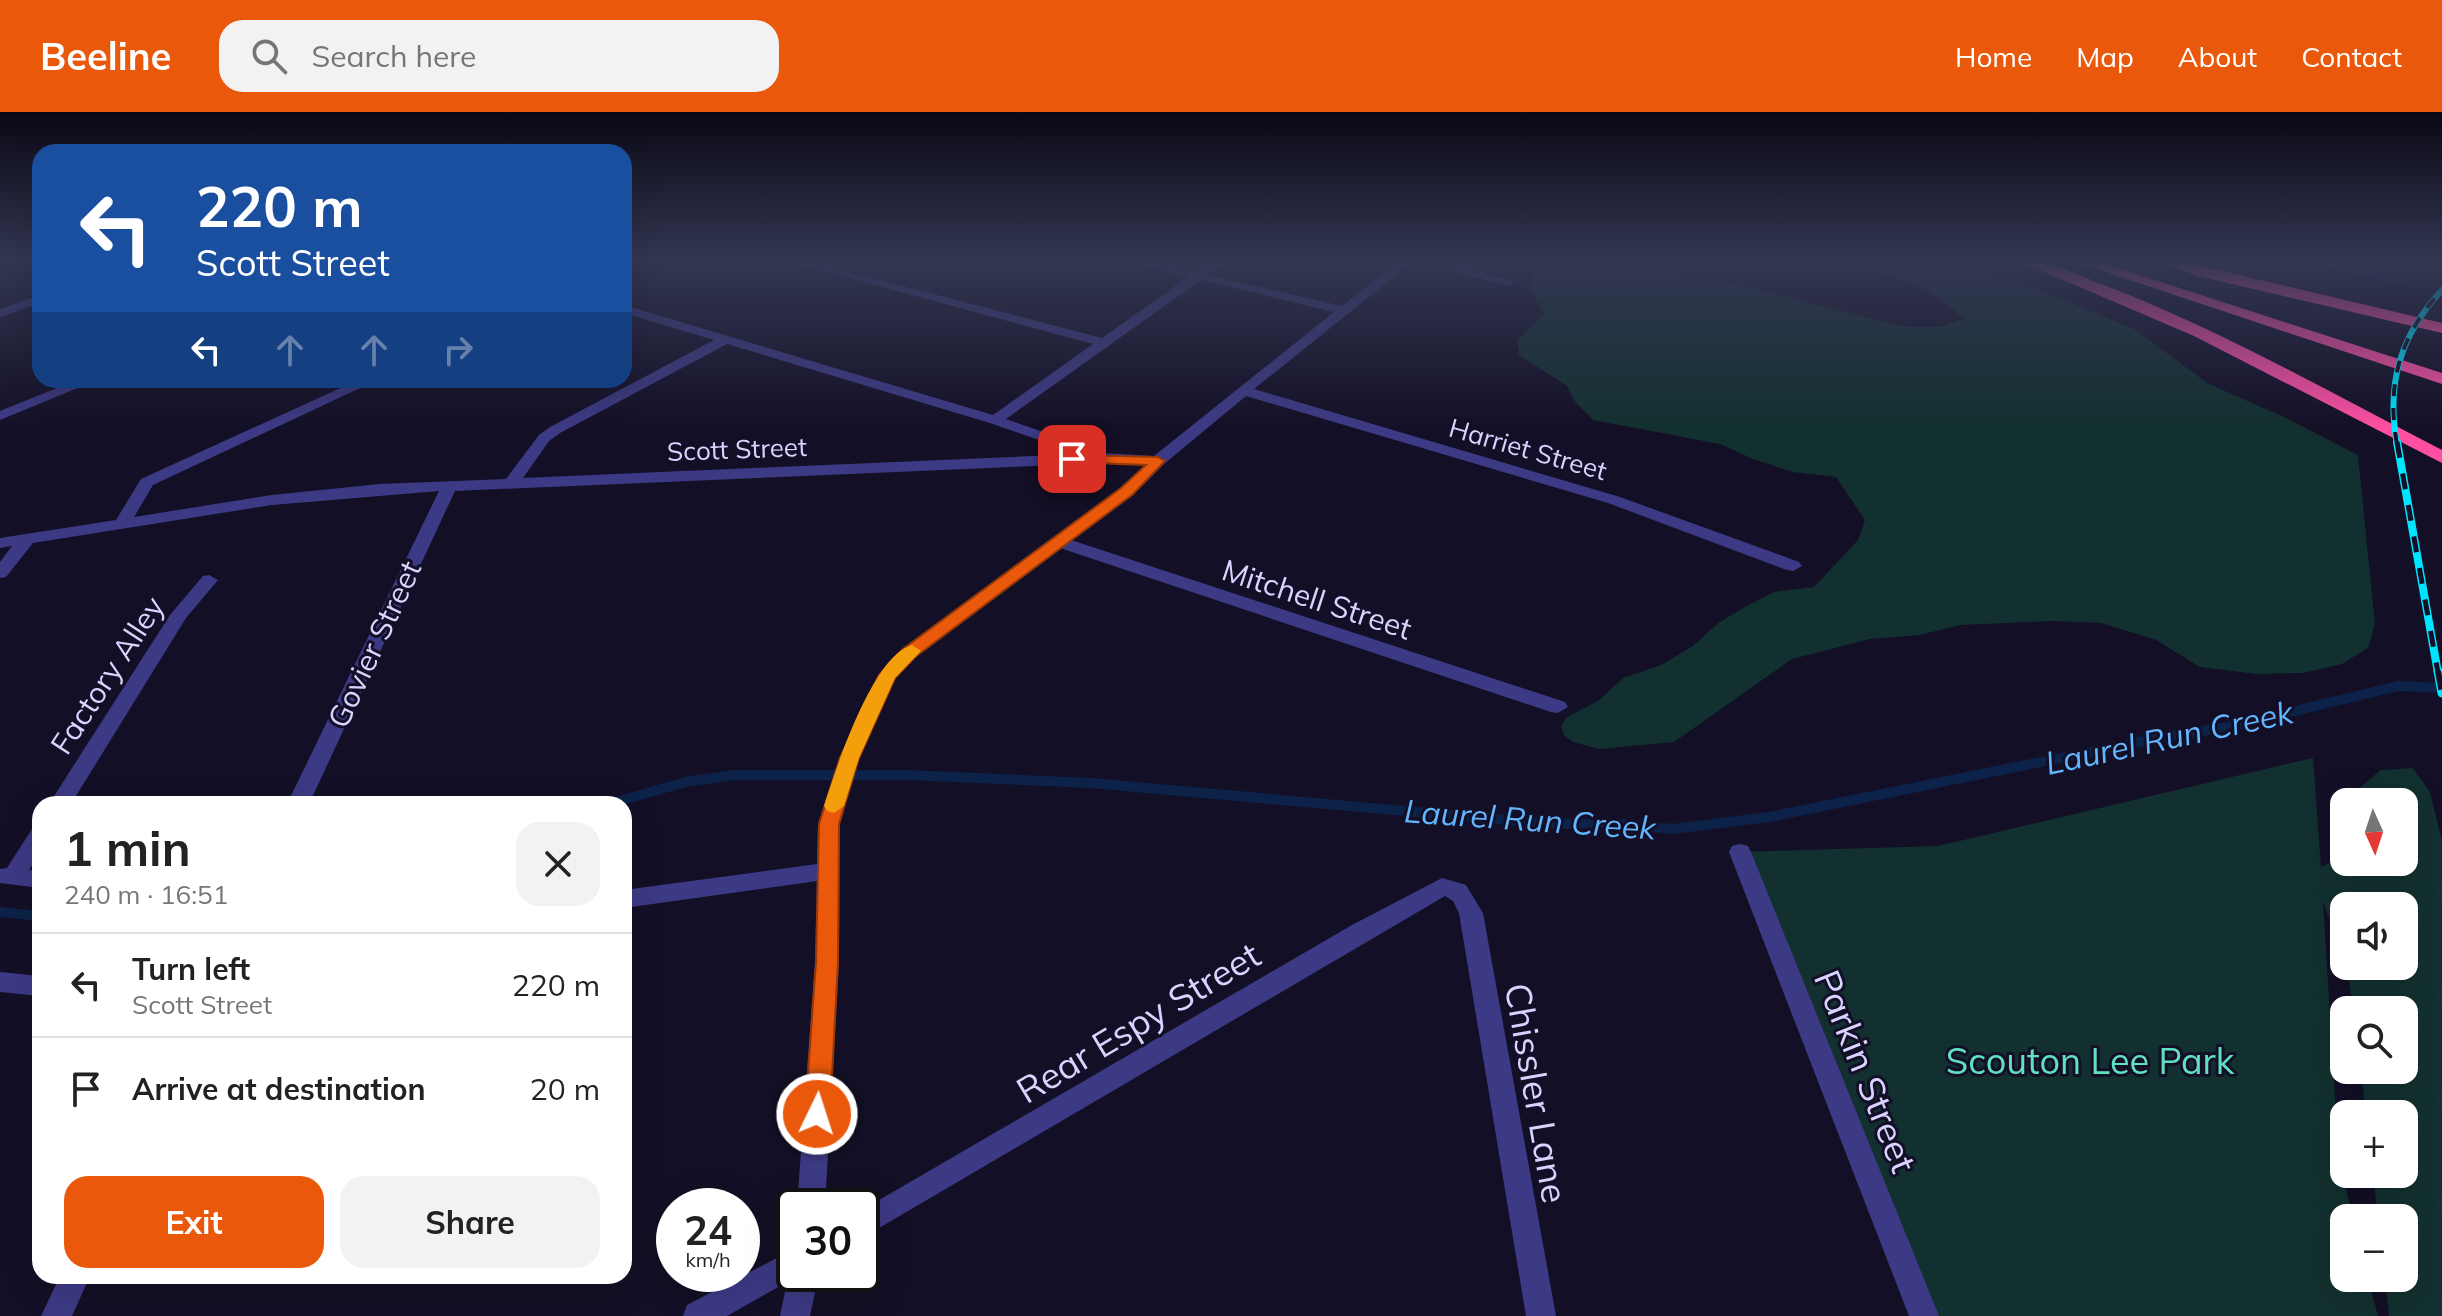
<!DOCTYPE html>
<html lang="en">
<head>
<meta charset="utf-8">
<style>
	body { margin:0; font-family:Mulish,sans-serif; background:#f2f2f2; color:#222; height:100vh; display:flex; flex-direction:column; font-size:30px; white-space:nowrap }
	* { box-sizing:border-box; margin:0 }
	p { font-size:26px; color:#767676 }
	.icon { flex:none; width:44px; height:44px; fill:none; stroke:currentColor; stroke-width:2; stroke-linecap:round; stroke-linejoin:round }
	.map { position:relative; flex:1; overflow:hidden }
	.details { position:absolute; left:32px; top:684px; width:600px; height:488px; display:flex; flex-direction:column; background:#fff; border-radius:24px; box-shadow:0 8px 32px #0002 }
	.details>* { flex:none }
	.hud { position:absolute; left:32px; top:32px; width:600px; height:244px; border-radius:24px; box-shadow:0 8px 32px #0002; background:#1a4fa0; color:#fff; overflow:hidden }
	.needle { width:52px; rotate:177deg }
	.tools { position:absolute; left:2330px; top:676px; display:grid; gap:16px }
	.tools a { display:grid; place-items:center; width:88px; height:88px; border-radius:16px; background:#fff; box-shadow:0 8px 32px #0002; font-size:40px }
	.speed { position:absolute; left:656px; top:1076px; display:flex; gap:16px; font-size:40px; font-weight:700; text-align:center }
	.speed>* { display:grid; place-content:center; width:104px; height:104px; border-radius:50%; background:#fff; box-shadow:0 8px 32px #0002; line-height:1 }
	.speed small { font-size:20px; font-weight:400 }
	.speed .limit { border:4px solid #111; border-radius:12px; background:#fff; color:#111 }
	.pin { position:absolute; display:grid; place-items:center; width:68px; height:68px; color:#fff; margin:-34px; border-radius:16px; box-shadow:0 4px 12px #0006 }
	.me { position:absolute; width:88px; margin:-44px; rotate:4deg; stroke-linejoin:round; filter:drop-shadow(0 0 6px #0008) }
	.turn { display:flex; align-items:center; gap:28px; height:168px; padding:0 32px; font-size:36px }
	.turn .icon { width:104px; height:104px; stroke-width:2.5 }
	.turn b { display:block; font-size:56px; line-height:68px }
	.lanes { display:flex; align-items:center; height:76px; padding:0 32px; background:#0003; justify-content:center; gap:40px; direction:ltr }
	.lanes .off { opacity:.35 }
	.round { display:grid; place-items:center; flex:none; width:84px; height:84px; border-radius:24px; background:#f2f2f2 }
	.summary { display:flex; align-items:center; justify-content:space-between; height:136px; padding:0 32px }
	h1 { font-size:48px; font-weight:700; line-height:60px }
	.cta { display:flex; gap:16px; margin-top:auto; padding:16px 32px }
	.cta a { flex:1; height:92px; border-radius:24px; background:#ea580c; color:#fff; font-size:32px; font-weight:700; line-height:92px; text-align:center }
	.cta a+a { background:#f2f2f2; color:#222 }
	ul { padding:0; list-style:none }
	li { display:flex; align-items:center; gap:24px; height:104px; padding:0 32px; border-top:2px solid #e0e0e0 }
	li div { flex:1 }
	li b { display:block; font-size:30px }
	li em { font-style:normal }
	header { display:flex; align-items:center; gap:48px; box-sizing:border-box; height:112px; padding:0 40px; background:#ea580c; color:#fff }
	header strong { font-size:38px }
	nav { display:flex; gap:44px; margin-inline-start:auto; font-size:28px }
	.search { width:560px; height:72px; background:#f2f2f2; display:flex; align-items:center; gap:20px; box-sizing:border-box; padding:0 28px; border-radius:24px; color:#767676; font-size:30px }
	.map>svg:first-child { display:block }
	.green { fill:#12302f }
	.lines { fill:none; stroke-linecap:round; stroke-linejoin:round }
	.stream-far1 { stroke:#0c2248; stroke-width:6 }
	.stream { stroke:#0c2248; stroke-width:10 }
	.minor { fill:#3d3a85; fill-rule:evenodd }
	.highway { fill:#ff4fa3; fill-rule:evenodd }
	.rail-far2-casing { stroke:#00e5ff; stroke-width:6 }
	.rail-far1-casing { stroke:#00e5ff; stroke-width:8 }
	.rail-casing { stroke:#00e5ff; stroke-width:9 }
	.rail-far2 { stroke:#130f26; stroke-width:4; stroke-dasharray:12; stroke-linecap:butt }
	.rail-far1 { stroke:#130f26; stroke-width:5; stroke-dasharray:16; stroke-linecap:butt }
	.rail { stroke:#130f26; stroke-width:6; stroke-dasharray:19; stroke-linecap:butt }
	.route { fill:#ea580c; stroke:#983908; stroke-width:2 }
	.slow { fill:#f59e0b }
	.labels { text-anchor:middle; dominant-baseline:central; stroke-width:6; stroke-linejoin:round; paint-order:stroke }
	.far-street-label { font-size:26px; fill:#d9d4ff; stroke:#130f26 }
	.street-label { font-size:30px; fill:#d9d4ff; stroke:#130f26 }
	.water-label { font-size:32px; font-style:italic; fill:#62b6ff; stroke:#130f26 }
	.near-street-label { font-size:36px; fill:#d9d4ff; stroke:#130f26 }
	.near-park-label { font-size:36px; fill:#5fe0c0; stroke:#130f26 }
</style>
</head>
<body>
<header>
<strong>Beeline</strong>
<div class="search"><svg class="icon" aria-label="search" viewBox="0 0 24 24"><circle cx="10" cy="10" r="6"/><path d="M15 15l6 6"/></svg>Search here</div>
<nav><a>Home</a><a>Map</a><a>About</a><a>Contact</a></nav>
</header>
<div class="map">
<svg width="2442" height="1204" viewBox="0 0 2442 1204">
	<rect width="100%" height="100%" fill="#130f26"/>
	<path class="green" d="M1819 148H1941L2030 174 2136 218 2207 271 2284 305 2358 343 2375 512 2368 536 2342 552 2303 561 2256 562 2200 555 2156 528 2101 511 2052 509 1961 513 1919 523 1870 527 1792 547 1674 630 1599 637 1573 630 1564 623 1561 614 1567 605 1598 589 1623 566 1661 553 1693 534 1718 511 1745 495 1774 480 1814 475 1858 428 1865 408 1836 365 1793 360 1753 347 1720 332 1593 308 1576 291 1567 274 1519 243 1517 228 1544 202 1529 174 1531 162 1554 154 1620 156 1723 169 1908 215H1941L1963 207C1929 167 1867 159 1819 148Z
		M2313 646 2321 755 2344 745V750H2404V690H2356L2357 678 2381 658 2413 656 2430 680 2442 729V1204H2389L2385 1166H2404V1106H2378L2373 1062H2404V1002H2366L2361 958H2404V898H2354L2346 854H2404V794H2344V848L2323 789 2339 1050 2353 1106H2344V1166H2368L2378 1204H1934L1740 740 1938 734Z"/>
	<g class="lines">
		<path class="stream-far1" d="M2312 148 2401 170"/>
		<path class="stream" d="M608 692 686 670 733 663H906L1091 671 1551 712 1611 711 1673 717 1769 705 2174 623 2229 615 2398 574 2442 576
			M0 800 40 804"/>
		<path class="minor" d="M783 148H804L1102 226 1188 165 1125 148H1147L1196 160 1213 148H1227L1208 163 1342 194 1401 148H1415L1254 277 1620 385 1799 450 1802 454 1793 459 1787 458 1608 391 1246 284 1164 352 1133 383 1071 428 1565 590 1568 595 1558 601 1551 600 1060 436 916 545 896 566 859 646 840 712 839 850 825 1094H797L815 850 817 769 624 796V778L817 752 818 712 839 646 878 563 902 537 1121 377 1145 353 1103 351 455 379 309 692H287L439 379 272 393 33 431 6 465 0 466V450L12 434 0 436V426L116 408 141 367 358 268H377L153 373 134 405 272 383 380 372 506 367 539 323 550 315 714 228 624 201V193L993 303 1093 232ZM1201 168 1334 200 1154 344 1103 341 1006 307ZM727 232 990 311 1079 342 523 366 549 329 560 321Z
			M1462 148H1476L1468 156 1515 170 1509 174 1454 160V154Z
			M40 183V191L0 205V197Z
			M77 268H97L0 308V299Z
			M209 463 218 468 186 506 71 692H49L170 503 203 464Z
			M40 715V741L29 758H40V776L0 771V757L7 756 32 717Z
			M1740 732 1748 734 1751 740 1939 1204H1909L1729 740 1732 734Z
			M1442 766 1466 773 1483 801 1556 1204H1526L1459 801 1453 789 1445 784 862 1126V1098L1352 813Z
			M0 860 40 864V884L0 880Z
			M794 1137V1162H819L810 1204H780L787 1170 727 1204H683L687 1193Z
			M60 1164H90L72 1204H41Z"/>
		<path class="highway" d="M2017 148C2048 148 2075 162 2104 173 2221 218 2331 281 2442 338V351L2194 224Z
			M2070 148H2093L2442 261V272Z
			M2153 148H2176L2442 211V221L2198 164Z"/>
		<g class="rail-far2-casing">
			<path id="rail-far2" d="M2397 332C2386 272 2400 223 2442 178"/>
		</g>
		<g class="rail-far1-casing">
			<path id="rail-far1" d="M2397 330 2438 561"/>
		</g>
		<g class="rail-casing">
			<path id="rail" d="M2438 559 2442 581"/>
		</g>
		<use href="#rail-far2" class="rail-far2"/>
		<use href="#rail-far1" class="rail-far1"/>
		<use href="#rail" class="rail"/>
	</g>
	<linearGradient id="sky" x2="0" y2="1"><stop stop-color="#0a0815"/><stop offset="0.47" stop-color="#333752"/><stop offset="1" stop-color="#333752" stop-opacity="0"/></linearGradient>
	<rect width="2442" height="317" fill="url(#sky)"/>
	<path class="route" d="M1072 343 1158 345 1165 349 1132 383 915 545 895 566 859 646 839 712 838 850 830 1002 826 1010 817 1013 809 1010 805 1002 816 850 819 712 840 646 879 563 903 537 1121 376 1146 353 1067 350V344Z"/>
	<path class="slow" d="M912 533 921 539 895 566 859 646 844 694 834 701 827 699 824 694C836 657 872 544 912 533Z"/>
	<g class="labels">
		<g class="far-street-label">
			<text transform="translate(737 337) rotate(-2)">Scott Street</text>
			<text transform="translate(1528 337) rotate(16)">Harriet Street</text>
		</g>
		<g class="street-label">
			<text transform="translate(1317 487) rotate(18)">Mitchell Street</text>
			<text transform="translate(374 532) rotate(-65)">Govier Street</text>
			<text transform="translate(107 563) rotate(-57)">Factory Alley</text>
		</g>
		<g class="water-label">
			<text transform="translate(2169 625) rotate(-12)">Laurel Run Creek</text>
			<text transform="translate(1530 707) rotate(4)">Laurel Run Creek</text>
		</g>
		<g class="near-street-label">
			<text transform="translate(1138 910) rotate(-31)">Rear Espy Street</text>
			<text transform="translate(1866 959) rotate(68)">Parkin Street</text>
			<text transform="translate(1537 981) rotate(80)">Chissler Lane</text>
		</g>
		<g class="near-park-label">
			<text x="2090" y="948">Scouton Lee Park</text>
		</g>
	</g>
</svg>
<div class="tools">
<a><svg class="needle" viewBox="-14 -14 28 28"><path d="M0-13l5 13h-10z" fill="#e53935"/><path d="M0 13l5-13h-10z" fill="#767676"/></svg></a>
<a><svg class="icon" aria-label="sound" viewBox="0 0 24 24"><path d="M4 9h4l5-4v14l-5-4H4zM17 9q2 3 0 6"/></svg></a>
<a><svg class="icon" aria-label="search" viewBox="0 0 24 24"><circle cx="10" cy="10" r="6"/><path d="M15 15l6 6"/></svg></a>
<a>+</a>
<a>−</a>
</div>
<div class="speed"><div>24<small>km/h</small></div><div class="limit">30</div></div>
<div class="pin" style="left:1072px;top:347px;background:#d93025"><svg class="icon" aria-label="arrive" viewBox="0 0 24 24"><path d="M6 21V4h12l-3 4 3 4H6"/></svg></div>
<svg class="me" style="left:817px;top:1002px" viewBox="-20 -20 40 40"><circle r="17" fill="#ea580c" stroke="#fff" stroke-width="3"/><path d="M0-11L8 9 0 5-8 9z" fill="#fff"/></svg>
<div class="hud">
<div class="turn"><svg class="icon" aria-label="left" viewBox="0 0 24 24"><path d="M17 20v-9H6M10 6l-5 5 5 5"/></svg><div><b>220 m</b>Scott Street</div></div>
<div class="lanes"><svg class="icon" aria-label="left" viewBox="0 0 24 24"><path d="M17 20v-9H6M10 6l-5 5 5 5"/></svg><svg class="icon off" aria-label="ahead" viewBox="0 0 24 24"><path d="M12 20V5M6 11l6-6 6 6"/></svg><svg class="icon off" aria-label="ahead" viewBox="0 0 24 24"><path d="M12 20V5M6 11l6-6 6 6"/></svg><svg class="icon off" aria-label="right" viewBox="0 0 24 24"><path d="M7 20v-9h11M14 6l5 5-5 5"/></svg></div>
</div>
<section class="details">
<div class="summary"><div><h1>1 min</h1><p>240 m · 16:51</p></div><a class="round"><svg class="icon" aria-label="close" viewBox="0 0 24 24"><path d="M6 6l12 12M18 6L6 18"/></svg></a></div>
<ul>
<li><svg class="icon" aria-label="left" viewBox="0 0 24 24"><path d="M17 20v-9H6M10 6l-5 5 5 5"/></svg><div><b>Turn left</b><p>Scott Street</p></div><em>220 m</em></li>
<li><svg class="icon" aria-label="arrive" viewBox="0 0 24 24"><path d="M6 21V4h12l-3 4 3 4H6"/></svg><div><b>Arrive at destination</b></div><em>20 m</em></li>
</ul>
<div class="cta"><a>Exit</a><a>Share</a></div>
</section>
</div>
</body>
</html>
